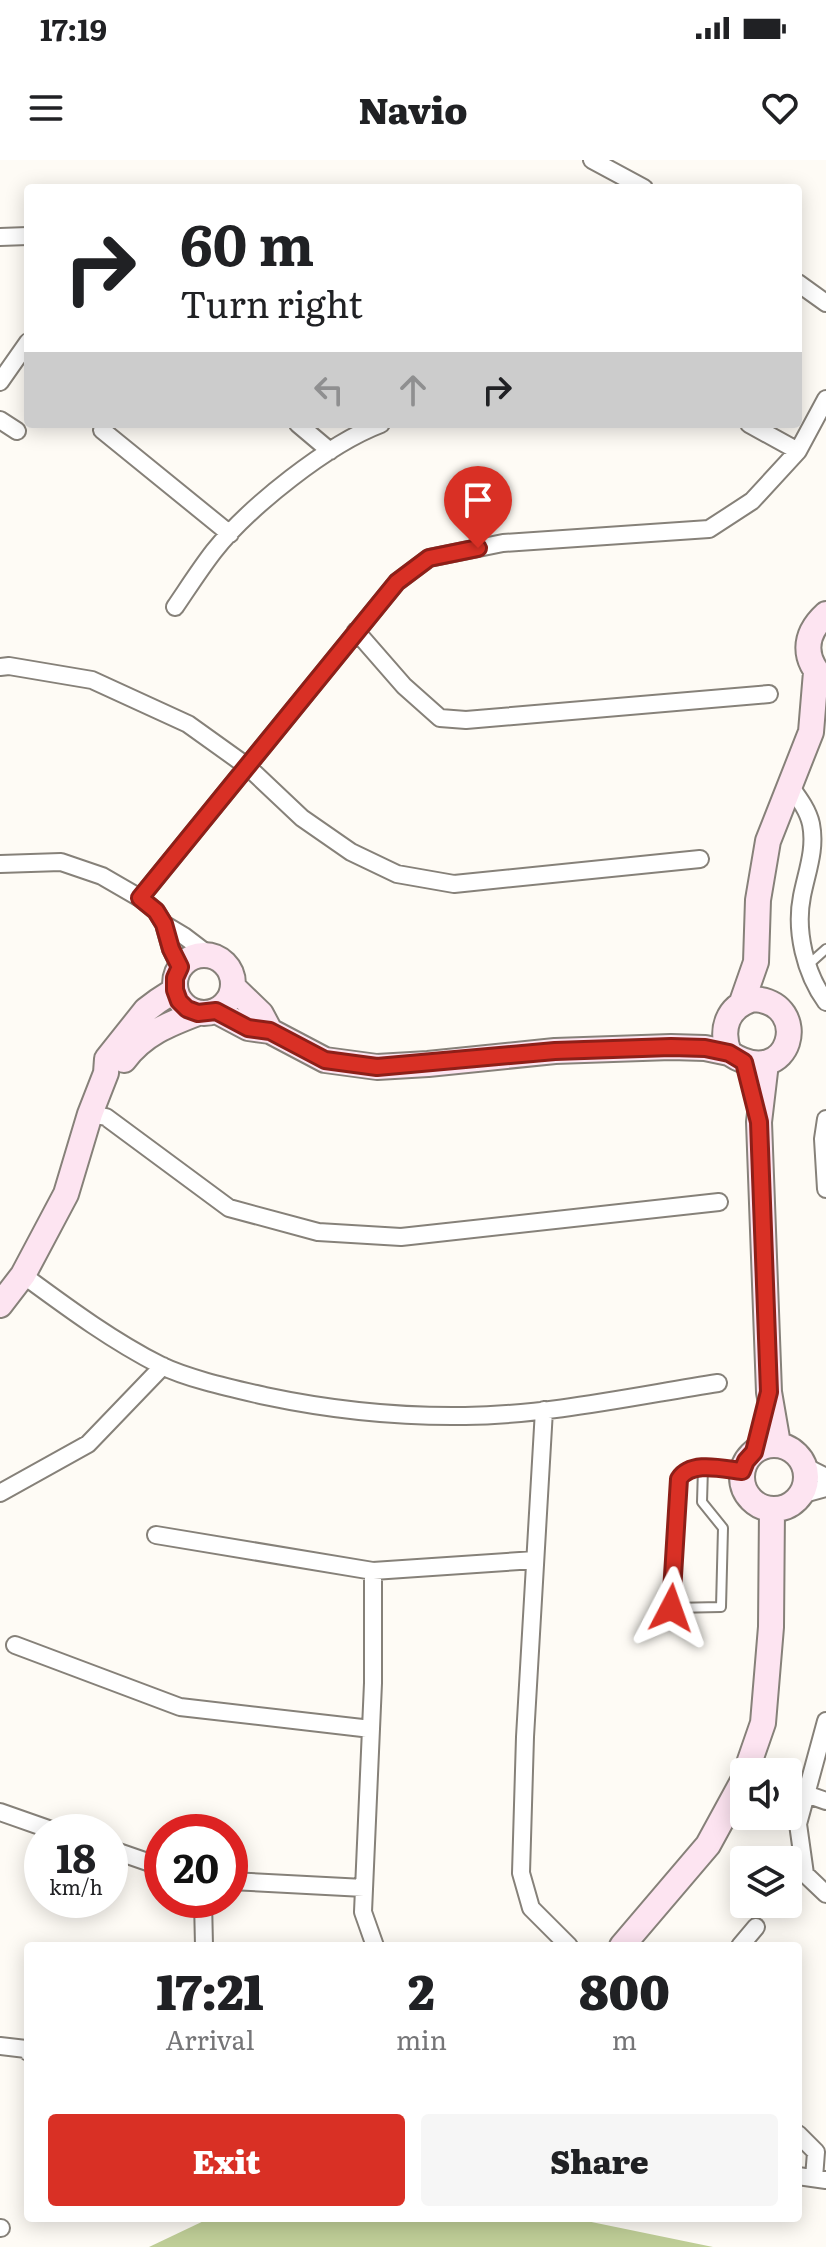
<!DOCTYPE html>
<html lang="en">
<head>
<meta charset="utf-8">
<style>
	body { margin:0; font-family:Literata,serif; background:#f6f6f6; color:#202124; height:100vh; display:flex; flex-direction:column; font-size:30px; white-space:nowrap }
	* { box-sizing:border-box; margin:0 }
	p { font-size:26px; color:#757577 }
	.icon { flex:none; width:44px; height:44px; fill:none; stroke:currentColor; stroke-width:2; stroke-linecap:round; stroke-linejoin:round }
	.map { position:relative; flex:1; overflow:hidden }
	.sheet { position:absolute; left:24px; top:1782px; width:778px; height:280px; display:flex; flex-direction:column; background:#fff; border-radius:8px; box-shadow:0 4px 20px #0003 }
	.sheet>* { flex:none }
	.guide { position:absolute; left:24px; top:24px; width:778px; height:244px; border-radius:8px; box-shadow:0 4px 20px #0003; background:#fff; color:#202124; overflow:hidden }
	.fabs { position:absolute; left:730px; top:1598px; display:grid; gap:16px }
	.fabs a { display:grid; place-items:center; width:72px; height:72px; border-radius:8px; background:#fff; box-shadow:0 4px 20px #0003; font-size:40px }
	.speed { position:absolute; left:24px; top:1654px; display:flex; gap:16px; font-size:40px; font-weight:700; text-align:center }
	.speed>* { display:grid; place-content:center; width:104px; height:104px; border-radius:50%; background:#fff; box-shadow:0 4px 20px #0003; line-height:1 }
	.speed small { font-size:20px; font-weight:400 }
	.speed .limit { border:12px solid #d22; background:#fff; color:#111 }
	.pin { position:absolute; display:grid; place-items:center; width:68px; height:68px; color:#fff; margin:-82px -34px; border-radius:50% 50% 50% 0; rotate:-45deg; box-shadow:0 0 8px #0007 }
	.pin .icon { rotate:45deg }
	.me { position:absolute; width:88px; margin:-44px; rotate:4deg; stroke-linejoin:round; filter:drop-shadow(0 0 6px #0008) }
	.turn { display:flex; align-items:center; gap:28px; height:168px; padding:0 24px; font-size:36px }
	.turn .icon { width:104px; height:104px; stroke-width:2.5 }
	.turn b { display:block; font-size:56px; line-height:68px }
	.lanes { display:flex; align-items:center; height:76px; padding:0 24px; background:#0003; justify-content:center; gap:40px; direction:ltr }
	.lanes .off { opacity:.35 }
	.eta { display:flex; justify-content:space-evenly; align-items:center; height:136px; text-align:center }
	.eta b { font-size:48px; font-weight:800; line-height:56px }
	.action { display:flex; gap:16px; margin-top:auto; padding:16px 24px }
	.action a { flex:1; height:92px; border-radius:8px; background:#d93025; color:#fff; font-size:32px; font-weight:800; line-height:92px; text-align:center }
	.action a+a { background:#f6f6f6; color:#202124 }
	.status { display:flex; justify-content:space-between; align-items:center; height:56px; padding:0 40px; background:#fff; direction:ltr }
	.status svg { height:22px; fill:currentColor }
	header { display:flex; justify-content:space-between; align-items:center; height:104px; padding:0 24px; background:#fff; font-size:36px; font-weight:800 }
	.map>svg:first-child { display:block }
	.forest { fill:#bfce97 }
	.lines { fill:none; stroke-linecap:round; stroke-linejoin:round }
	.lane-casing { stroke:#868179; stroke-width:12 }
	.street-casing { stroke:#868179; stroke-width:20 }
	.secondary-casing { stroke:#868179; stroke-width:28 }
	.lane { stroke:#fff; stroke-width:8 }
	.street { stroke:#fff; stroke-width:16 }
	.secondary { stroke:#fde4f1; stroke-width:24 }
	.route-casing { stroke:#8d1f18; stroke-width:20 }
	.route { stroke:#d93025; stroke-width:14 }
</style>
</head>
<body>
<div class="status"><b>17:19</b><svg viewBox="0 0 49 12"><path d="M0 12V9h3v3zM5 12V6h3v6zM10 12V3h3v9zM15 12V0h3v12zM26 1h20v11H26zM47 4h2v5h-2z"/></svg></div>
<header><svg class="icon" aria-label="menu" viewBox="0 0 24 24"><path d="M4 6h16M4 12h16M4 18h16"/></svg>Navio<svg class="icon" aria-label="heart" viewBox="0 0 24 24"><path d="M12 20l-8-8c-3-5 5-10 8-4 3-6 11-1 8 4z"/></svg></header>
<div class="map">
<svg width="826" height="2087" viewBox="0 0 826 2087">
	<rect width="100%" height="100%" fill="#fefbf5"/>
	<path class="forest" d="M210 2058H572L713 2087H149Z"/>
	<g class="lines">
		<g class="lane-casing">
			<path id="lane" d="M808 805 826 789
				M703 1308 702 1342 723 1368 721 1447 671 1448 679 1319C691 1299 723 1309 742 1311"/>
		</g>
		<g class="street-casing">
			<path id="street" d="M592 0 644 28
				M0 77 28 76
				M798 123 826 143
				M0 222 28 182
				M0 260 17 271
				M298 264 330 291
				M749 264 798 291
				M102 270 230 374
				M175 447C188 428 200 409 214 391 250 346 328 284 381 264
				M356 471 404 526 440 558 466 560 769 534
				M0 507 9 506 92 520 188 564 248 607 302 658 351 692 397 714 454 724 700 699
				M790 626C798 637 808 650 811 664 816 689 807 711 802 736 795 771 805 813 826 842
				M0 704 61 702 102 716 140 738 156 751 164 764 171 789 180 807
				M140 738 397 422 429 398 503 383 709 369 752 341 798 291 826 239
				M164 764 184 776 209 795
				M90 954 106 957 229 1048 318 1072 401 1077 719 1042
				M826 959 823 979 826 1029
				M23 1115C68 1148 111 1180 160 1205 188 1219 235 1229 265 1236 331 1250 397 1257 465 1256 549 1255 635 1236 718 1223
				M544 1250 525 1577 521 1713 531 1748 569 1786
				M806 1307 826 1317
				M0 1333 88 1284 163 1206
				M800 1335 826 1328
				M156 1375 373 1411 535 1400
				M373 1411V1523L363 1752 375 1786
				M15 1485 180 1547 371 1569
				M826 1561 798 1664 805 1714 826 1734
				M806 1634 826 1641
				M0 1652 57 1672
				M110 1689 162 1707
				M230 1721 364 1728
				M203 1740 204 1786
				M740 1786 756 1767
				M0 1886 26 1889 28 1892
				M798 1974 816 1992 814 2018
				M798 2016 826 2020
				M0 2068H1"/>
		</g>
		<g class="secondary-casing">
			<path id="secondary" d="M826 454C803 475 802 500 826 521
				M175 824a29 29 0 1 1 58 0a29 29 0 1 1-58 0Z
				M233 827 261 854 270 871
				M753 839C814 842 791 934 729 893 720 869 727 847 753 839Z
				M742 842 756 802 758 740 768 681 811 572 816 512
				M216 851 248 868 270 871 325 900 377 907 428 904 555 891 671 887 705 888 729 893
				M124 900C143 874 169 864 198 853
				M766 903 759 962 769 1232 778 1284
				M0 1145 23 1115 66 1034 90 954 106 913 107 899 146 850 158 841 175 830
				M742 1317a32 32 0 1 1 64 0a32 32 0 1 1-64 0Z
				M746 1612 763 1563 771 1467 772 1349
				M622 1786 708 1685 744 1619"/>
		</g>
		<use href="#lane" class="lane"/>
		<use href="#street" class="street"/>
		<use href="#secondary" class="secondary"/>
	</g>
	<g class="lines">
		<g class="route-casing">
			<path id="route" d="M478 388 429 398 397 422 140 738 156 751 164 764 171 789 180 807 175 818V830L179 841 187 849 198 853 216 851 248 868 270 871 325 900 377 907 555 891 671 887 705 888 729 893 744 902 759 962 769 1232 754 1292 746 1301 742 1311C723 1309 691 1300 679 1319L671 1448"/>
		</g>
		<use href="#route" class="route"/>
	</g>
</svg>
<div class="fabs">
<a><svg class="icon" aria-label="sound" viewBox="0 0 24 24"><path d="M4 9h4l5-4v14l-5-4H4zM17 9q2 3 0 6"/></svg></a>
<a><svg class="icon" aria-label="layers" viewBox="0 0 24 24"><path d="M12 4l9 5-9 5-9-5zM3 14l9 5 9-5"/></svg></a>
</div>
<div class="speed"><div>18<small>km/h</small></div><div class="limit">20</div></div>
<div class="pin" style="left:478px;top:388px;background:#d93025"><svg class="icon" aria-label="arrive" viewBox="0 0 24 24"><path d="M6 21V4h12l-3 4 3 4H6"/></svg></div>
<svg class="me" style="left:671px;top:1448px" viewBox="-20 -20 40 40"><path d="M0-17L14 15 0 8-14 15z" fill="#d93025" stroke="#fff" stroke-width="4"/></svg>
<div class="guide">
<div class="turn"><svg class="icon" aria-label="right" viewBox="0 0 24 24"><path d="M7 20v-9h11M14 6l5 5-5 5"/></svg><div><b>60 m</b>Turn right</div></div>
<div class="lanes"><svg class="icon off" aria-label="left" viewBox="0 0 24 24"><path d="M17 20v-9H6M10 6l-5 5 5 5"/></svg><svg class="icon off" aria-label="ahead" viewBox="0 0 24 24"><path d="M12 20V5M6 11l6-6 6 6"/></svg><svg class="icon" aria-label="right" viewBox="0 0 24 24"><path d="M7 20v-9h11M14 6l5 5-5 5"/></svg></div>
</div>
<section class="sheet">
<div class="eta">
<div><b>17:21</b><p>Arrival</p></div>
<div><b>2</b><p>min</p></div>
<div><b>800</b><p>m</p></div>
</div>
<div class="action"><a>Exit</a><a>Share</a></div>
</section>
</div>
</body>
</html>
